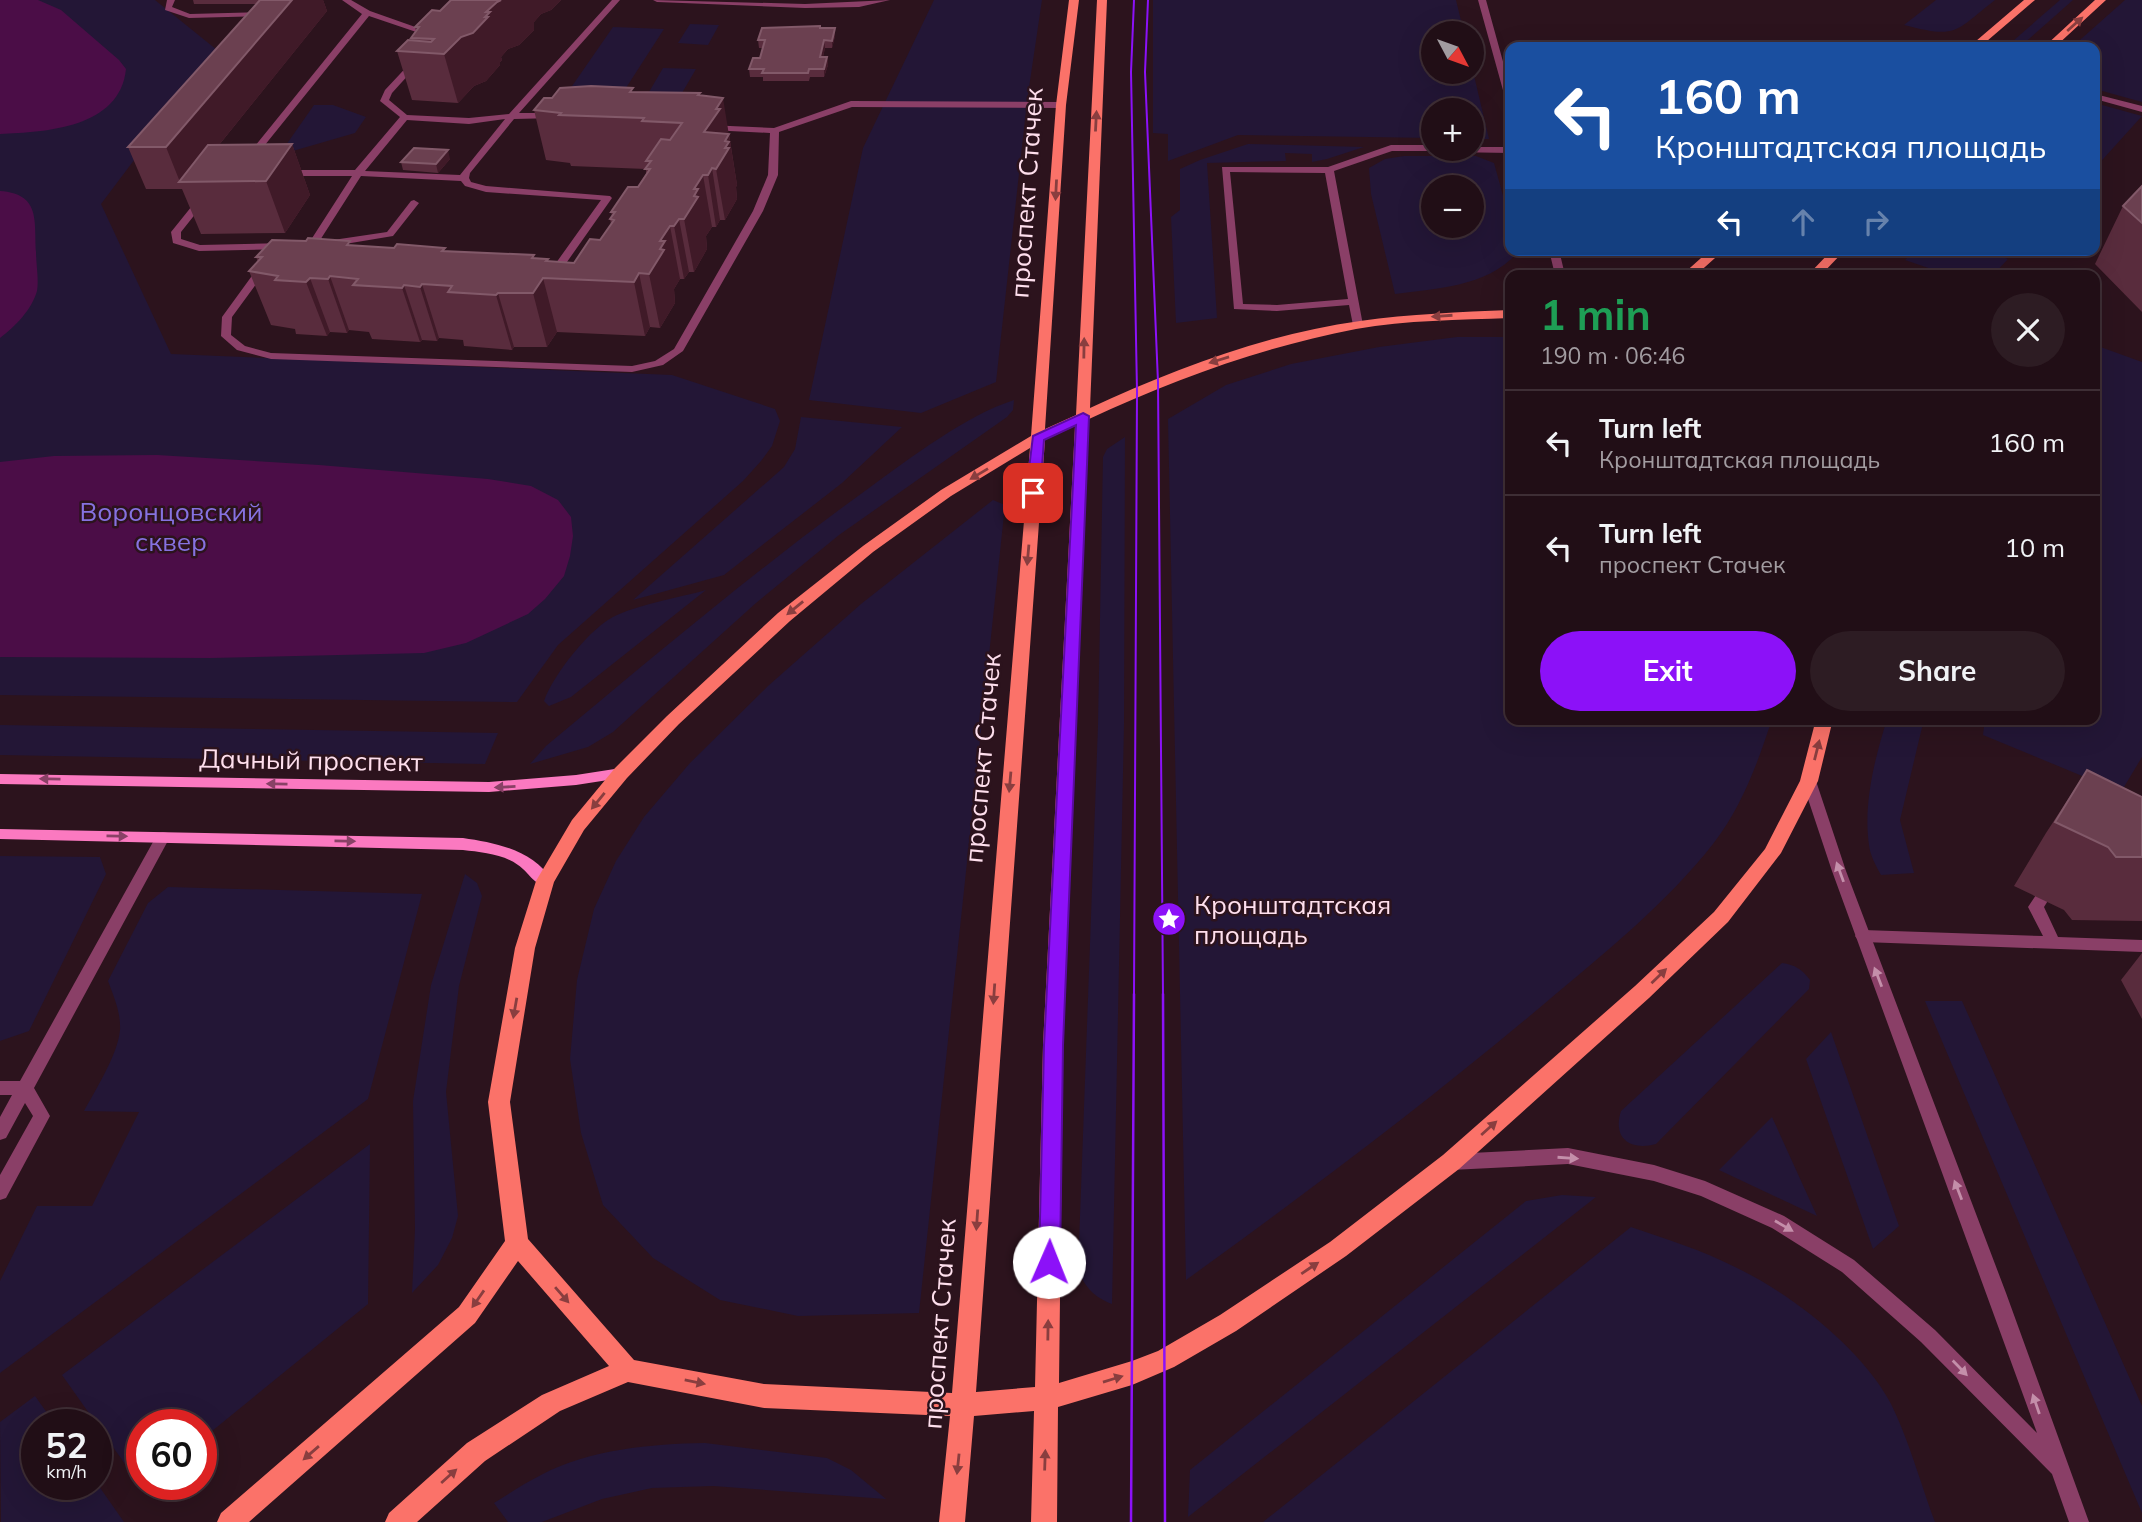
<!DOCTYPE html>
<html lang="en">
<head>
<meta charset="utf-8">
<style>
	body { margin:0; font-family:Mulish,sans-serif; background:#2d1c23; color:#f1f3f6; height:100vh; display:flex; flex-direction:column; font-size:26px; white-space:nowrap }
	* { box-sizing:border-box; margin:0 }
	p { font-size:23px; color:#a29ca1 }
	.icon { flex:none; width:38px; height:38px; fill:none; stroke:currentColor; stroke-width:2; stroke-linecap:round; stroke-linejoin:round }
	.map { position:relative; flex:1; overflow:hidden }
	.drawer { position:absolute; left:1505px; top:270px; width:595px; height:455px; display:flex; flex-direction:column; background:#210e16; border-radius:14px; box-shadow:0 7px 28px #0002,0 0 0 2px #3e2e35 }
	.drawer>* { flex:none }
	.top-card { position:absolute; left:1505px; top:42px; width:595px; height:214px; border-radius:14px; box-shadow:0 7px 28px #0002,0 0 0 2px #3e2e35; background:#1a4fa0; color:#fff; overflow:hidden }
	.needle { width:46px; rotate:131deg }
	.buttons { position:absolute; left:1421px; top:21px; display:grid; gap:14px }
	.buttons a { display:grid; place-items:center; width:63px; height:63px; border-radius:50%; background:#210e16; box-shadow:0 7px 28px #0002,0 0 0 2px #3e2e35; font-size:35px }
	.speed { position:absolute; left:21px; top:1409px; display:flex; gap:14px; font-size:35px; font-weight:700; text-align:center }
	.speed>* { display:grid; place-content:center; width:91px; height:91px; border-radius:50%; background:#210e16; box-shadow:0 7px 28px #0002,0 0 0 2px #3e2e35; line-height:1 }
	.speed small { font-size:18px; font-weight:400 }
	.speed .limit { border:10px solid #d22; background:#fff; color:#111 }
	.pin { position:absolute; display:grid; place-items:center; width:60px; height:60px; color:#fff; margin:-30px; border-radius:14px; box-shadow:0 4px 10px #0006 }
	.me { position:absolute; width:77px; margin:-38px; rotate:1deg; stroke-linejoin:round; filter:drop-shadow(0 0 5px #0008) }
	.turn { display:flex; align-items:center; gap:24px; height:147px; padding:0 35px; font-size:32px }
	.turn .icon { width:91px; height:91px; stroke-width:2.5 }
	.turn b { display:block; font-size:49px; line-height:60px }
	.lanes { display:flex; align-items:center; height:66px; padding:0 35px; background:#0003; justify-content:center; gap:35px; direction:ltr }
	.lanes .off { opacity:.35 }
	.round { display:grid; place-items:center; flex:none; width:74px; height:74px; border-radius:37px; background:#2d1c23 }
	.headline { display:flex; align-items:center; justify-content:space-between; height:119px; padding:0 35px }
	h1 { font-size:42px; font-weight:700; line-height:52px; color:#1e9e55 }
	.primary-button { display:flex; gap:14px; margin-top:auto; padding:14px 35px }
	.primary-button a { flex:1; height:80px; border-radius:42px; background:#8c11f8; color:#fff; font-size:28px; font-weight:700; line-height:80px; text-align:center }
	.primary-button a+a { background:#2d1c23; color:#f1f3f6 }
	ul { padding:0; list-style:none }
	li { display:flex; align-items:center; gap:21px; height:105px; padding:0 35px; border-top:2px solid #3e2e35 }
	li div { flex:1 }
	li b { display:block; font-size:26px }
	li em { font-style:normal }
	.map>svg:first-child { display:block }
	.green { fill:#231636; fill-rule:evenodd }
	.water { fill:#4b0d47 }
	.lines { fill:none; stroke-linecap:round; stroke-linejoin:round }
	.lane { fill:#8a3f67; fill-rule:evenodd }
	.street { fill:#8a3f67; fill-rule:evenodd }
	.secondary { fill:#fb79c0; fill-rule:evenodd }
	.primary { fill:#fb7269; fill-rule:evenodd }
	.tram-far1 { stroke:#8c11f8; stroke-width:2 }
	.tram { stroke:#8c11f8; stroke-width:2.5 }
	.wall { fill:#592c3d }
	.shaded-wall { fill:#401a28 }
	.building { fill:#6b4050; stroke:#825969; stroke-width:2 }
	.oneway { fill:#893e3f }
	.oneway2 { fill:#894166 }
	.oneway3 { fill:#c48faa }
	.route { fill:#8c11f8; stroke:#5b0ba1; stroke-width:2 }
	.labels { text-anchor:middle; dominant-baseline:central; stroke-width:5; stroke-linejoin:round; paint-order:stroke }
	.street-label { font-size:26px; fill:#fedfed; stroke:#2c131d }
	.park-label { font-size:26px; fill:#8672e0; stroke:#2c131d }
	.poi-label { font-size:26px; fill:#fedfed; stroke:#2c131d; text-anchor:start }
</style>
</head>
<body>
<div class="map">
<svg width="2142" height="1522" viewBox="0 0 2142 1522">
	<rect width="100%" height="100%" fill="#2c131d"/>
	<path class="green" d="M0 0H155L217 50 101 204 171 354 672 375 775 409 780 421 772 446 761 461 743 481 558 645 517 702 0 695Z
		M934 0H1042L1027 101 996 382 921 413 809 400 863 148Z
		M1153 0H1456L1464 33H1433V72H1472V67L1489 139H1472V110H1433V138L1238 135 1168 161V134L1153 133Z
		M1936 0H1995C1954 32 1958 39 1904 25Z
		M2060 0H2073L2020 47H2006Z
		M2125 0H2142V102L2095 89V47H2072Z
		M690 24 719 25 708 45 678 43Z
		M613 27 664 29 624 91 570 89Z
		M663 68 696 69 682 93 649 92Z
		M2095 103 2142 116 2095 168Z
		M314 105H333L366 117 355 133 279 155Z
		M1248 144 1364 147 1327 159 1312 162V154L1285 153 1286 161 1207 163 1217 318 1176 323 1171 217 1180 210V169L1200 160Z
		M1404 156H1476L1494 163 1510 221V250L1519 251C1488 287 1439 288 1395 294L1371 194 1369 168 1385 159ZM1433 187H1472V226H1433Z
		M1915 250H1983L2008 259 1993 275H1949L1905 260Z
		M1457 337H1510V719H1772C1758 762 1742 807 1713 844 1666 904 1602 955 1544 1004 1428 1102 1308 1192 1186 1280L1168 419 1226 385 1291 364 1379 347Z
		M2095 345 2142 362V757L2121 792 1983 735 1985 719H2095Z
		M1014 400 1013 410 1007 417 839 535 756 603 613 732 588 747 530 764 546 746C652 658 758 568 869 488 910 458 967 415 1014 400Z
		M801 417 902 427 842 483 724 575 633 600 784 467 795 449Z
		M1125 437 1124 724 1112 1304C1094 1297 1086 1288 1078 1271L1098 726 1103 457 1107 449Z
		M993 500 1005 505 919 1313 798 1316 720 1300 653 1258 603 1205 581 1133 570 1059 577 980 594 909 616 861 644 817 690 763 768 686 861 604Z
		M706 590 571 697 549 706 544 701C553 675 591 626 617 615 644 603 678 598 706 590Z
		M1887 719H1924L1900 820 1914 873 1881 875C1876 866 1870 855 1869 845 1863 803 1875 758 1887 719Z
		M0 725 498 733 485 764 0 755Z
		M0 856 100 857 106 874 29 1031 0 1041Z
		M465 874 477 883 482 896 459 986 446 1092 458 1216 452 1238 438 1265 412 1293 415 1229 413 1101 431 985Z
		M168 887 422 894 368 1099 0 1373V1281L37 1206H92L139 1112 84 1111C96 1089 118 1054 120 1030 121 1013 114 997 108 981L148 903Z
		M1782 963C1795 965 1802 969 1810 980L1809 989 1656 1144C1631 1151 1612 1139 1621 1111Z
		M1925 1001H1962L2142 1406V1513Z
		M1831 1032 1899 1226 1873 1249 1806 1059Z
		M1772 1117 1817 1216 1719 1170Z
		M370 1144 368 1304 201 1440V1424H142V1484H147L142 1488 62 1375Z
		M1562 1195 1596 1197 1188 1517 1190 1470 1526 1201Z
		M1631 1227C1666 1239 1702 1250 1735 1267 1790 1293 1861 1348 1890 1402 1908 1437 1921 1485 1935 1522H1263Z
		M35 1396 55 1424H37V1484L96 1482 124 1522H1L0 1422Z
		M705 1443 827 1458 851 1470 886 1499 713 1486 652 1488 602 1499 542 1522H508L494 1503C510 1493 525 1483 541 1475 590 1449 651 1444 705 1443Z"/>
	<path class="water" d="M0 0H38L61 10 119 60 126 69C120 128 46 132 0 134Z
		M0 191C41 194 34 221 36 252 36 264 39 279 37 291 32 309 15 327 0 338Z
		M157 455 319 465 488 479 531 486 558 500 571 517 573 536 570 556 564 576 545 599 528 614 466 643 424 653 210 658 0 657V462L54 456Z"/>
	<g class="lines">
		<path class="lane" d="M167 0H175L172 7 190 14 261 12 265 14 261 16 189 18 165 10Z
			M342 0H351L370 11 438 35 431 37 369 16 252 161H246V157L362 14Z
			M612 0H620L519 113H554L557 114V118L514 119 470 173 469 178 471 182 486 186 610 196 612 198 555 279 546 277 601 200 486 192 465 186 461 181 361 176 315 248H309L307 246 352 176H285L280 173 285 170H355L400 117 380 101 385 90 414 59 421 61 392 93 389 100 407 115 469 118 509 114ZM505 119 460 175 365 171 407 120 469 124Z
			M653 0 805 4 890 0 859 7 805 8 657 2Z
			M2095 94 2142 106V112L2095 99Z
			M851 101 1061 102 1065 105 1061 108 852 107 779 132 778 175 763 211 683 351 663 365 632 372 271 359 237 350 221 336 222 317 259 266 263 265 268 268 232 317 231 335 245 346 271 353 632 366 655 361 674 349 753 211 768 175 770 133 710 130 706 127 707 125 774 128Z
			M1391 145H1433V149H1437L1433 151H1392L1334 171 1363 325 1362 327H1354L1353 325 1349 305 1277 311 1234 309 1222 167H1328ZM1230 172 1325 173 1348 299 1277 305 1243 304Z
			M1472 147H1510V153L1451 152 1447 149H1472Z
			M203 195 208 198 181 232V239L200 245 285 243 290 246 285 249 199 251 173 243 171 232 200 196Z
			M414 200 419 203 393 236 333 246 328 243 333 240 387 232 411 201Z
			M163 832 168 833 170 837 34 1088 50 1116 6 1198 0 1200V1175L33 1116 25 1103 6 1138 0 1140V1117L12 1095H0V1081H20L158 833Z
			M2041 893 2046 895 2049 899 2044 907 2058 937 2142 940V952L1863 942 1858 940 1855 936 1858 932 1863 930 2043 936 2028 907 2036 895Z"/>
		<path class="street" d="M1478 0H1486L1510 87V104L1506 101Z
			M1549 250H1559L1565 275H1555Z
			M1809 776 1816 781 1846 871 2006 1293 2089 1522H2069L2052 1474 1921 1342 1842 1272 1772 1228 1701 1196 1654 1181 1568 1164 1451 1170 1445 1167 1442 1162 1445 1157 1451 1154 1568 1148 1654 1165 1705 1181 1784 1216 1854 1260 1935 1330 2037 1433 1832 871 1802 781Z"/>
		<path class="secondary" d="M621 768 628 773 621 778 576 785 489 792 0 784V774L489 782 576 775Z
			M0 829 463 838C496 843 534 850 552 881L550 885C536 889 529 872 518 865 503 854 481 852 463 850L0 839Z"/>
		<path class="primary" d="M1069 0H1079L1066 105 1045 429 1076 415 1097 0H1107L1090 408C1175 369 1266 334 1360 321 1410 314 1460 312 1510 310V318C1459 320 1407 320 1356 329 1263 347 1175 379 1089 419L1063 1045 1059 1383 1132 1361 1158 1351 1220 1315 1330 1242 1443 1155 1635 986 1714 912 1765 849 1800 781 1816 719H1833L1818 781 1781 853 1728 922 1649 998 1459 1169 1346 1256 1236 1331 1174 1367 1132 1385 1058 1407 1057 1522H1031L1034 1411 974 1416 965 1522H939L950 1416 764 1408 628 1382 560 1411 485 1461 417 1522H385L389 1513 467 1443 542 1395 609 1366 518 1261 475 1323 249 1522H217L221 1513 459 1307 505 1241 488 1102 515 948 536 881 572 820 615 768 667 716 778 613 863 546 941 490 1031 436 1056 105ZM1075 426 1043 1045 1035 1387 976 1392 1045 440ZM1030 448 952 1393 764 1384 634 1360 528 1239 510 1102 535 948 554 882 584 830 627 778 679 724 790 621 873 552 951 496Z
			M2024 0H2035L1980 47H1969Z
			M2095 0H2106L2055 47H2044Z
			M1710 250H1724L1696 275H1682Z
			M1832 250H1845L1821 275H1808Z"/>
		<path class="tram-far1" d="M1148 0 1145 72 1158 382 1163 996
			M1134 996 1137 391 1131 72 1134 0"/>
		<path class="tram" d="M1163 994 1165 1522
			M1131 1522 1134 994"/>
	</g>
	<path class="wall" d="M193 0H323L327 11 219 145 292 144 310 195 285 233 201 234 182 189H146L128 147 256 4H194Z
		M451 0H561L551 10 541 14 534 22V30L519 45 508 49 501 57 502 60 500 62V65L486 81 474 86 458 103 412 100 397 51 412 41 411 38 416 31 415 27 440 11Z
		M820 26 821 28 835 36 832 48H825L823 57H827L828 65 824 77H810L809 81H763V77H750L749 69 760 58 763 48H759L758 40Z
		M634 92 700 93V95L728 134H729L737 185 736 187 737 199 725 220H720L716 227H712L706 236 707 249 694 272H689L684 279H680L674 289 675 303 660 328 650 327 645 336 557 332 547 347H514L512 350 464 346 463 340 439 338 437 341 422 340 420 342 372 339 369 332 349 330 347 333 330 332 327 336 296 334 295 329 271 325 249 271 258 262 256 257 351 245 446 252 534 255V258L548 261 574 263 600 240 611 224 610 219 612 216 611 212 638 187 646 174V169L571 166 570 163 546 160 534 110 552 98Z
		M450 159 438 173 403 170 401 162Z
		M2142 186V312L2095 264 2123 206Z
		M2087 770 2142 797V921L2072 920 2064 910 2014 886 2046 833Z
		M2142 953V1019L2121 980Z"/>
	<path class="shaded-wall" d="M292 0H323L327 11 189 182H180L166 147Z
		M501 0H561L551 10 541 14 534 22V30L519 45 508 49 501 57 502 60 500 62V65L486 81 474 86 458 103 444 54 497 2Z
		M835 28V36L832 48V41Z
		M824 40 825 48 821 65 820 57Z
		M827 57 828 65 824 77V69Z
		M700 93 706 130 716 109 723 98 737 185 736 187 737 199 725 220 716 169 712 168 720 220 716 227 708 175 698 95Z
		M292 144 310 195 285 233 266 181Z
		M448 150 450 159 438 173 436 164Z
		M703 175 712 227 706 236 707 249 694 272 684 219 694 189Z
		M679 219 689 272 684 279 674 226Z
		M670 226 680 279 674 289 675 303 660 328 649 274 660 241Z
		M534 255 540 282 543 278 557 332 547 347 533 293 532 258Z
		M639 273 650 327 645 336 634 282Z
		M330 276 349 330 347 333 328 279Z
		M310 278 330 332 327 336 306 282Z
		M422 284 439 338 437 341 420 287Z
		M404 285 422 340 420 342 402 288Z
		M498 293 514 347 512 350 496 295Z"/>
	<path class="building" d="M260 0H292L166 147H128Z
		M451 0H501L497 2 486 12H490L485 17H488L473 33 461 37 444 54 397 51 408 40 431 42 434 39 411 38 419 27H415L432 10 440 11Z
		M820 26V28H835L832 41 824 40 820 57H827L824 69H809L808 73H762L764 69H749L753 58H760L765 40H758L762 28Z
		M591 86 633 88 630 92 700 93 698 95 723 98 716 109H720L704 132 729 134 725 141 729 142 725 148H729L716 169 712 168 708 175H703L694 189H698L694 196 698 197 684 219H679L674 226H670L660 241H665L660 249 664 250 649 274 639 273 634 282 543 278 533 293H498L496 295 448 292 452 286 422 284 420 287 404 285 402 288 353 285 358 279 330 276 328 279 310 278 306 282 275 280 278 276 249 271 262 257H256L272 240 306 241 308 238 350 241 347 245 394 248 397 244 445 248 442 251 534 255 532 258 548 259 546 261 574 263 590 239 600 240 614 220 610 219 615 212H611L628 187H638L650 169H645L651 161H646L661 139 670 140 682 123 642 121 644 118 559 115 561 113 534 110 544 98H552L560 88Z
		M292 144 266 181 179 182 208 145Z
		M414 148 448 150 436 164 401 162Z
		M2142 186V223L2123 206Z
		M2087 770 2142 797V857H2116L2108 847 2055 822Z"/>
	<defs><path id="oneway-solid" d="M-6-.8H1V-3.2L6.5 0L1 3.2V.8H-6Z" transform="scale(1.75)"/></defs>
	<g class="oneway">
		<use href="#oneway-solid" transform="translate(2075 24) rotate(-42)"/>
		<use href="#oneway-solid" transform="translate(1096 121) rotate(-87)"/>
		<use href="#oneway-solid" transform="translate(1056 190) rotate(93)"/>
		<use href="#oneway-solid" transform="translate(1442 316) rotate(176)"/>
		<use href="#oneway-solid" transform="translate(1084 348) rotate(-89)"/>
		<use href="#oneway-solid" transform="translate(1219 360) rotate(163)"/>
		<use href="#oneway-solid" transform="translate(979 474) rotate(149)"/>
		<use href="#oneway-solid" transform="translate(1028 555) rotate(95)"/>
		<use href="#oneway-solid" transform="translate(795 608) rotate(141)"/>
		<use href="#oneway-solid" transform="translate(1817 750) rotate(-76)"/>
		<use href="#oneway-solid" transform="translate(1010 782) rotate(95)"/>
		<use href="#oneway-solid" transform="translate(598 801) rotate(129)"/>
		<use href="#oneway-solid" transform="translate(1659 976) rotate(-44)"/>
		<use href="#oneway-solid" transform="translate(994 994) rotate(94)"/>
		<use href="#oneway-solid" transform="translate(515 1008) rotate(100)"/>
		<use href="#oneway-solid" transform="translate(1489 1128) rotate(-42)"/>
		<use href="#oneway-solid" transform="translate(977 1220) rotate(94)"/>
		<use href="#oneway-solid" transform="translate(1310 1268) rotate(-34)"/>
		<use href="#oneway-solid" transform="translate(562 1295) rotate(49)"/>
		<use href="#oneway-solid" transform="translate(478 1299) rotate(125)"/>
		<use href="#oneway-solid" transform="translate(1048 1330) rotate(-89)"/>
		<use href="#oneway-solid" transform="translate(1113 1379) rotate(-17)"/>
		<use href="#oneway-solid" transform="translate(695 1382) rotate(11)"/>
		<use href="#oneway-solid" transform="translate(311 1453) rotate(139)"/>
		<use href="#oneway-solid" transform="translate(1045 1460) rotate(-88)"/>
		<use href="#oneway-solid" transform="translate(958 1464) rotate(96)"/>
		<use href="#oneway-solid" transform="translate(449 1476) rotate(-42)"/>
	</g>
	<g class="oneway2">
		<use href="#oneway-solid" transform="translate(50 779) rotate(-179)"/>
		<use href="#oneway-solid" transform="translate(277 784) rotate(-179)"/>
		<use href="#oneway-solid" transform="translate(505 787) rotate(177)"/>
		<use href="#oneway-solid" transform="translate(117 836) rotate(1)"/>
		<use href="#oneway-solid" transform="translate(345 841) rotate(1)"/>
	</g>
	<g class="oneway3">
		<use href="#oneway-solid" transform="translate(1840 872) rotate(-110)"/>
		<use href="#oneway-solid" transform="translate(1878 977) rotate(-111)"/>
		<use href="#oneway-solid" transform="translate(1568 1158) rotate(4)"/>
		<use href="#oneway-solid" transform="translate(1958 1190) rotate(-111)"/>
		<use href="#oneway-solid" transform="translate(1784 1226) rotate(30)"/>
		<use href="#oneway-solid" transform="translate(1960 1368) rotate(46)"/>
		<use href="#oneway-solid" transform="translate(2036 1404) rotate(-109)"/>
	</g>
	<path class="route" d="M1083 413 1089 416 1063 1045 1060 1262 1057 1269 1049 1272 1042 1269 1039 1262 1044 1045 1076 425 1044 440 1040 493 1033 497 1026 493 1033 436Z"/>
	<defs>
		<g id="sight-disc" transform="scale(1.75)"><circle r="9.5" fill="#8c11f8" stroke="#2c131d"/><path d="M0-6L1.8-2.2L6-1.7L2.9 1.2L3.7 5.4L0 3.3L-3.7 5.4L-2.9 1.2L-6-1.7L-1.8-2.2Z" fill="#fff"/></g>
	</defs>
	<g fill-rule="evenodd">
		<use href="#sight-disc" x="1169" y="919"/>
	</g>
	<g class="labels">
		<g class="street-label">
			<text transform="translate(1026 193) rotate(-86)">проспект Стачек</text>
			<text transform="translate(982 758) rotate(-85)">проспект Стачек</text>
			<text transform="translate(311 760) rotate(1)">Дачный проспект</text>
			<text transform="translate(939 1324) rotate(-86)">проспект Стачек</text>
		</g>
		<g class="park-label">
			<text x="171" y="511">Воронцовский<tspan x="171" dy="30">сквер</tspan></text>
		</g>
		<g class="poi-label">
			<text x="1194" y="904">Кронштадтская<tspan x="1194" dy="30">площадь</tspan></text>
		</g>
	</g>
</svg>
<div class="buttons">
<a><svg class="needle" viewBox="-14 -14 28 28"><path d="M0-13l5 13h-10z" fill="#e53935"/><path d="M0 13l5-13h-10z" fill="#a29ca1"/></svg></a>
<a>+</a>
<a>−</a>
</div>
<div class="speed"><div>52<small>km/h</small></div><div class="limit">60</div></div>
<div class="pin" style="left:1033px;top:493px;background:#d93025"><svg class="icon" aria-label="arrive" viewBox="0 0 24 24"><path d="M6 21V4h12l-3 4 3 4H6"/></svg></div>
<svg class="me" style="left:1049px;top:1262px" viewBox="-20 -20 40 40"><circle r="19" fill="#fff"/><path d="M0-13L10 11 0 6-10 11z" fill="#8c11f8"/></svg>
<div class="top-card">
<div class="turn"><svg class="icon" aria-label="left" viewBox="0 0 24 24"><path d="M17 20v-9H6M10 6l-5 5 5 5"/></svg><div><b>160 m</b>Кронштадтская площадь</div></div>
<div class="lanes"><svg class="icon" aria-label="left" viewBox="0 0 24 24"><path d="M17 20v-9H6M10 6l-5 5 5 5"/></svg><svg class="icon off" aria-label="ahead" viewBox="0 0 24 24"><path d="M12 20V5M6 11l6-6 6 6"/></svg><svg class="icon off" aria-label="right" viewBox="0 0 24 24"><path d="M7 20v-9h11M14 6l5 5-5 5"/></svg></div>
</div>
<section class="drawer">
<div class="headline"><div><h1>1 min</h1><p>190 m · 06:46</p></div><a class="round"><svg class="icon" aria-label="close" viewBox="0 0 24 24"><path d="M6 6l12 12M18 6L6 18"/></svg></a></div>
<ul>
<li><svg class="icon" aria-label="left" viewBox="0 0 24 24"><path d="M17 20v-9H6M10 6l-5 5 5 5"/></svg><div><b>Turn left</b><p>Кронштадтская площадь</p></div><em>160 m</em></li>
<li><svg class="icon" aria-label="left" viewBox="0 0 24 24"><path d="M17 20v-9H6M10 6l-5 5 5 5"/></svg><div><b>Turn left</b><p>проспект Стачек</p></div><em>10 m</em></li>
</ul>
<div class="primary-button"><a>Exit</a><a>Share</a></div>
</section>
</div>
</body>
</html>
